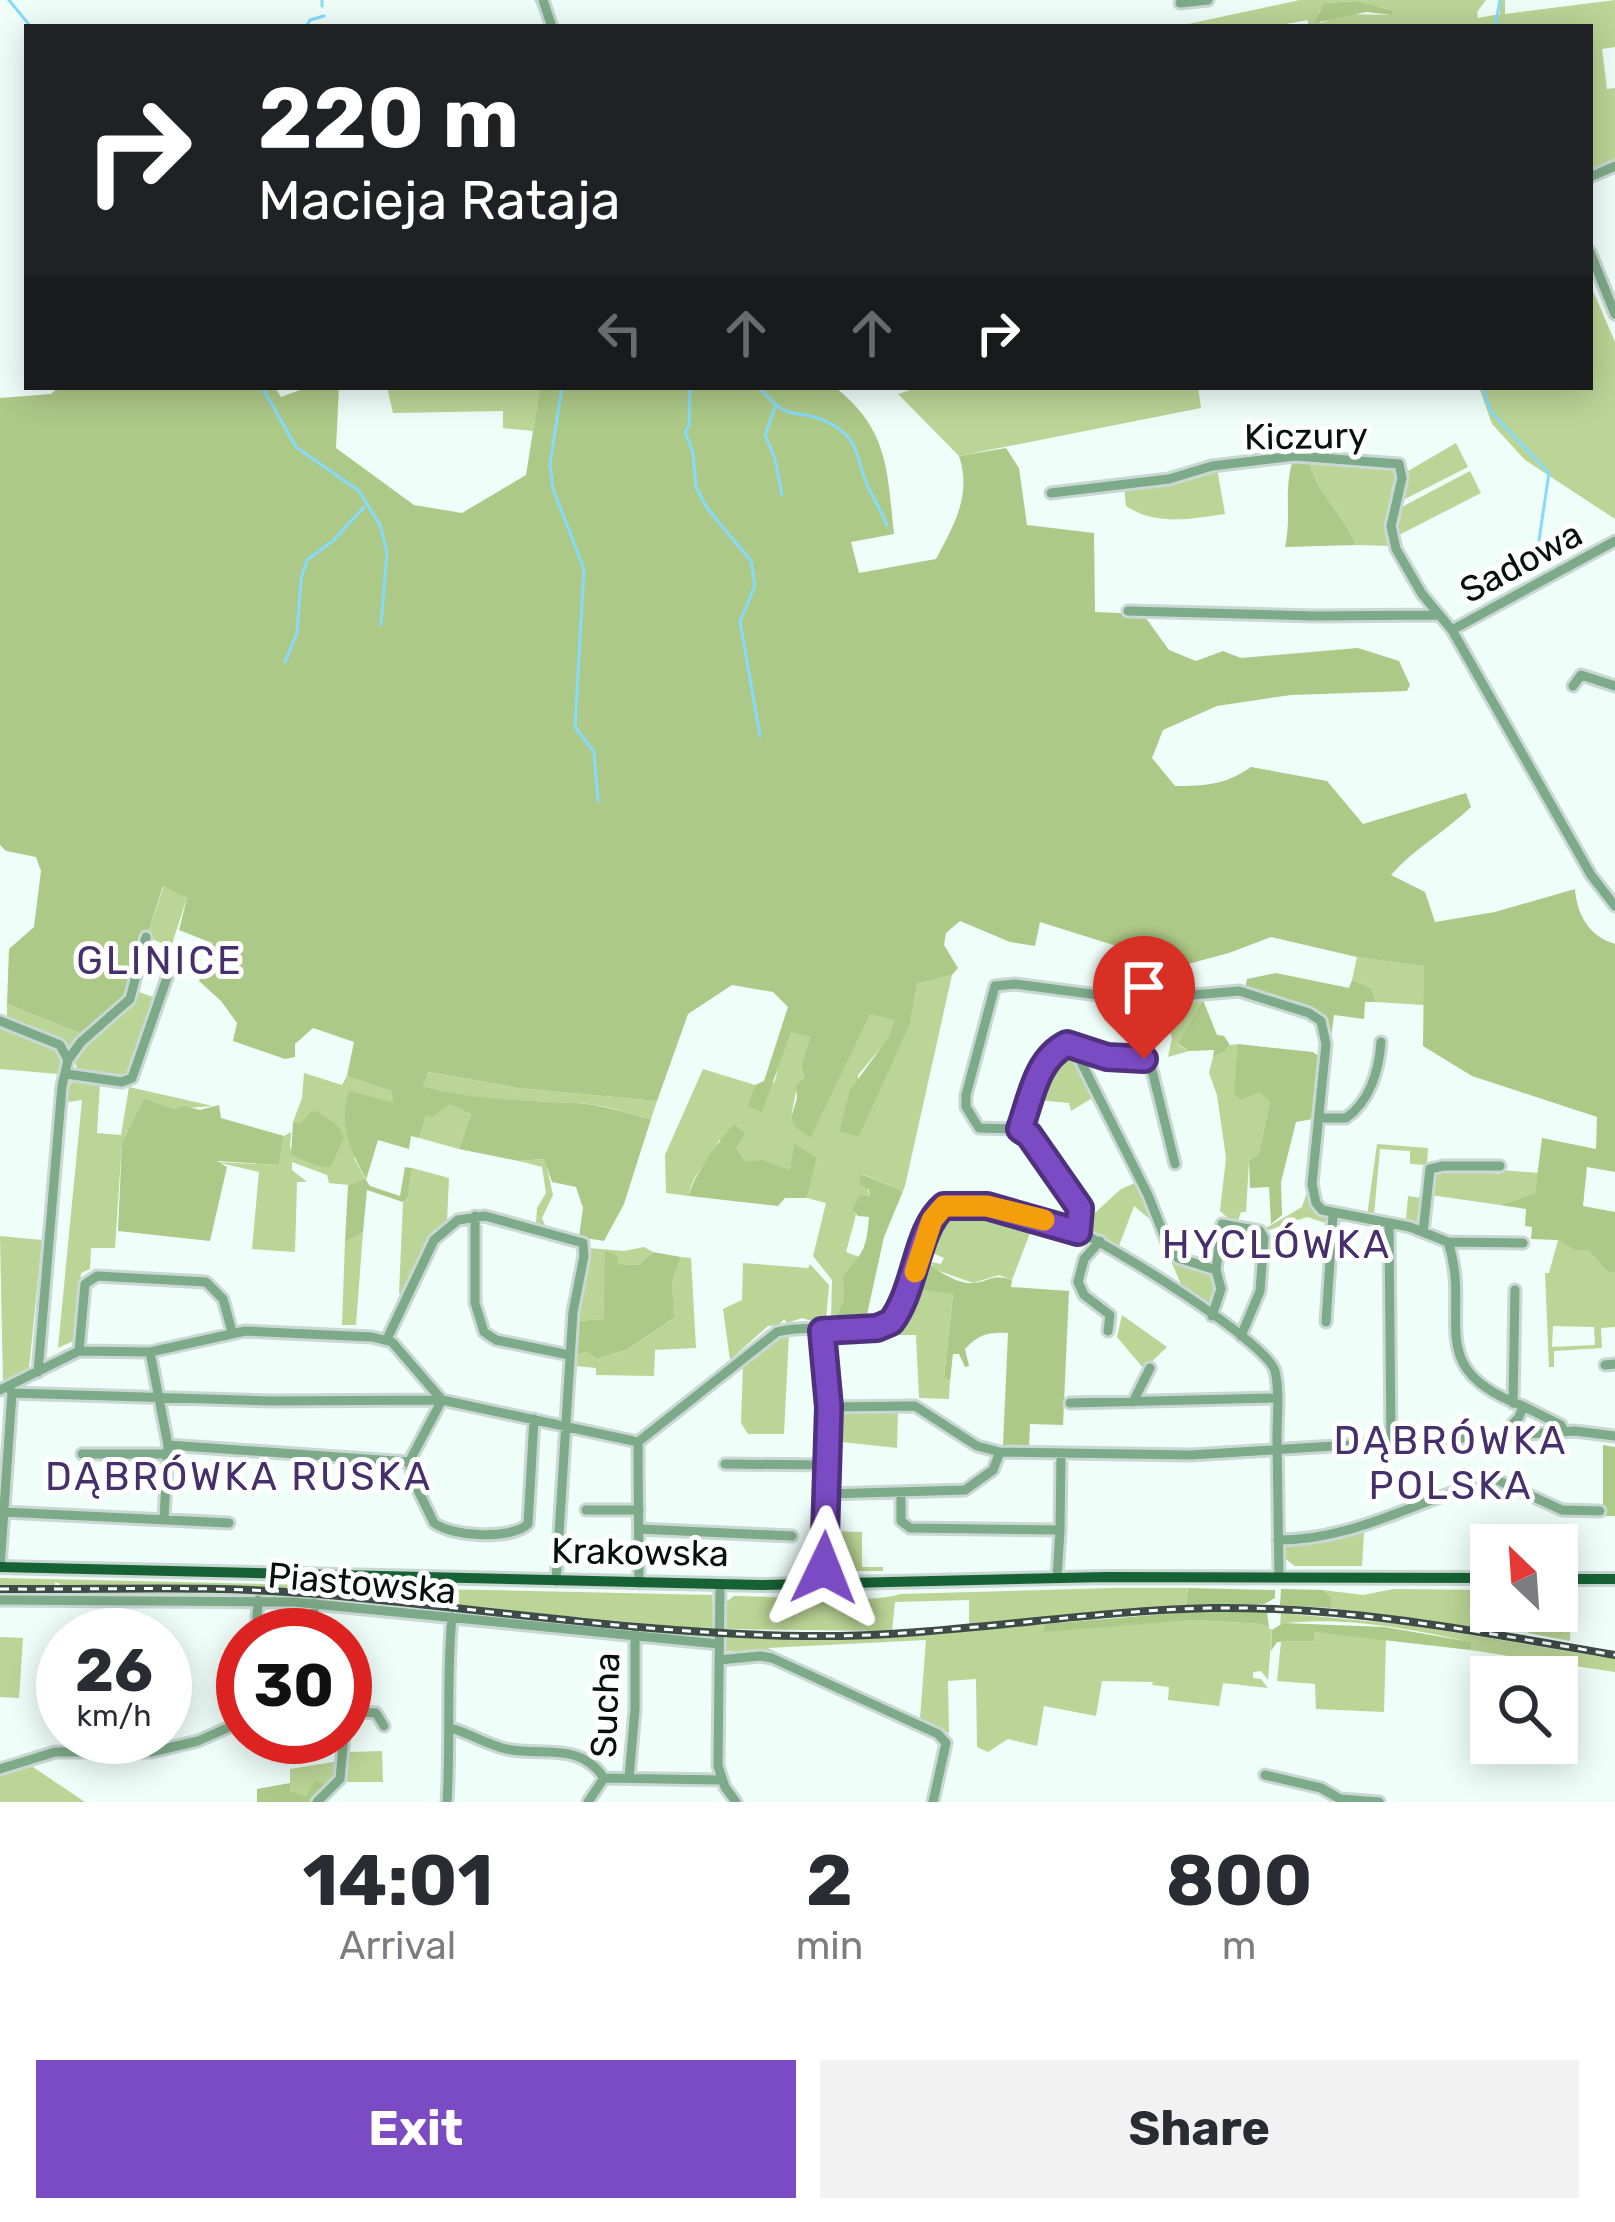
<!DOCTYPE html>
<html lang="en">
<head>
<meta charset="utf-8">
<style>
	body { margin:0; font-family:Rubik,sans-serif; background:#f2f2f3; color:#2b2b33; height:100vh; display:flex; flex-direction:column; font-size:45px; white-space:nowrap }
	* { box-sizing:border-box; margin:0 }
	p { font-size:39px; color:#7c7c81 }
	.icon { flex:none; width:66px; height:66px; fill:none; stroke:currentColor; stroke-width:2; stroke-linecap:round; stroke-linejoin:round }
	.map { position:relative; height:1802px; overflow:hidden }
	.drawer { display:flex; flex-direction:column; background:#fff; flex:1 }
	.drawer>* { flex:none }
	.banner { position:absolute; left:24px; top:24px; width:1569px; height:366px; border-radius:0px; box-shadow:0 6px 30px #0003; background:#202124; color:#fff; overflow:hidden }
	.needle { width:78px; rotate:335deg }
	.fabs { position:absolute; left:1470px; top:1524px; display:grid; gap:24px }
	.fabs a { display:grid; place-items:center; width:108px; height:108px; border-radius:0px; background:#fff; box-shadow:0 6px 30px #0003; font-size:60px }
	.speed { position:absolute; left:36px; top:1608px; display:flex; gap:24px; font-size:60px; font-weight:700; text-align:center }
	.speed>* { display:grid; place-content:center; width:156px; height:156px; border-radius:50%; background:#fff; box-shadow:0 6px 30px #0003; line-height:1 }
	.speed small { font-size:30px; font-weight:400 }
	.speed .limit { border:18px solid #d22; background:#fff; color:#111 }
	.pin { position:absolute; display:grid; place-items:center; width:102px; height:102px; color:#fff; margin:-123px -51px; border-radius:50% 50% 50% 0; rotate:-45deg; box-shadow:0 0 12px #0007 }
	.pin .icon { rotate:45deg }
	.me { position:absolute; width:132px; margin:-66px; rotate:2deg; stroke-linejoin:round; filter:drop-shadow(0 0 9px #0008) }
	.turn { display:flex; align-items:center; gap:42px; height:252px; padding:0 36px; font-size:54px }
	.turn .icon { width:156px; height:156px; stroke-width:2.5 }
	.turn b { display:block; font-size:84px; line-height:102px }
	.lanes { display:flex; align-items:center; height:114px; padding:0 36px; background:#0003; justify-content:center; gap:60px; direction:ltr }
	.lanes .off { opacity:.35 }
	.eta { display:flex; justify-content:space-evenly; align-items:center; height:204px; text-align:center }
	.eta b { font-size:72px; font-weight:700; line-height:84px }
	.primary-button { display:flex; gap:24px; margin-top:auto; padding:24px 36px }
	.primary-button a { flex:1; height:138px; border-radius:0px; background:#7b4bc3; color:#fff; font-size:48px; font-weight:700; line-height:138px; text-align:center }
	.primary-button a+a { background:#f2f2f3; color:#2b2b33 }
	.map>svg:first-child { display:block }
	.green { fill:#bad596; fill-rule:evenodd }
	.forest { fill:#adc987 }
	.lines { fill:none; stroke-linecap:round; stroke-linejoin:round }
	.stream { stroke:#86dbfc; stroke-width:3 }
	.minor-casing { stroke:#c9d8d3; stroke-width:15 }
	.major-casing { stroke:#c9d8d3; stroke-width:16 }
	.minor { stroke:#7daa88; stroke-width:9 }
	.major { stroke:#166234; stroke-width:10 }
	.rail-casing { stroke:#3e4c48; stroke-width:8 }
	.rail { stroke:#fff; stroke-width:3; stroke-dasharray:9; stroke-linecap:butt }
	.route-casing { stroke:#50317f; stroke-width:30 }
	.route { stroke:#7b4bc3; stroke-width:21 }
	.slow { stroke:#f59e0b; stroke-width:21 }
	.labels { text-anchor:middle; dominant-baseline:central; stroke-width:10; stroke-linejoin:round; paint-order:stroke }
	.street-label { font-size:36px; fill:#04110d; stroke:#fff }
	.neighbourhood-label { font-size:39px; letter-spacing:3px; fill:#46306b; stroke:#fff }
</style>
</head>
<body>
<div class="map">
<svg width="1615" height="1802" viewBox="0 0 1615 1802">
	<rect width="100%" height="100%" fill="#effef9"/>
	<path class="green" d="M1300 0H1486L1477 12 1478 18 1500 14 1498 0H1505V14L1615 0V47L1602 49 1607 89 1615 88V159L1590 171V27H1308V20L1269 27H1174ZM1358 1 1394 11 1392 15 1346 14 1320 23 1319 12 1325 3Z
		M1590 284 1615 342V519L1525 460 1492 424 1479 387H1590Z
		M387 387H540L533 431 503 428V411L393 413Z
		M919 387H1198L1201 408 959 456 898 394Z
		M1456 443 1468 467 1401 501 1408 471Z
		M1309 461 1397 467 1384 526 1388 546 1356 545C1344 515 1316 492 1309 461Z
		M1217 468 1225 514C1191 519 1156 526 1126 506L1124 486Z
		M1470 471 1481 493 1397 536 1394 528 1398 509Z
		M164 885 187 898 171 947 149 938 148 934Z
		M1357 957 1425 966 1424 1005 1376 1002 1371 988 1352 980Z
		M952 975 905 1186 903 1191 862 1174 871 1199 852 1210 856 1215 846 1252 862 1258 844 1276C845 1295 845 1307 831 1320L832 1280 813 1256 826 1203 807 1198 817 1158 794 1145 790 1170 746 1162 736 1148 719 1140C711 1162 691 1173 689 1196L666 1193 665 1155 703 1069 755 1085 747 1106 775 1081 782 1049 791 1031 810 1037 801 1065 804 1079 797 1086 791 1118 811 1136 870 1013 894 1020 890 1037 858 1075V1136L910 1024 917 984Z
		M136 991 156 998 131 1074 121 1079 79 1072 74 1061C91 1035 127 1021 136 991Z
		M1203 1000 1178 1045 1189 1051 1168 1057 1172 1038 1163 1004Z
		M7 1004 85 1035 70 1049 63 1042 7 1019Z
		M0 1025 55 1047 67 1056 65 1076 58 1083V1074L0 1069Z
		M1238 1044V1064L1270 1101 1259 1153 1249 1161 1246 1212H1241L1238 1221 1229 1219 1220 1211 1226 1158 1217 1095 1209 1073 1213 1057 1225 1052 1230 1045Z
		M1065 1053 1079 1066 1094 1097 1071 1111 1069 1103 1037 1100 1051 1061Z
		M427 1072 518 1088 657 1101 651 1119C627 1113 600 1103 575 1103 523 1101 471 1100 421 1086Z
		M304 1073 342 1085 347 1076 391 1091 396 1103 354 1158 366 1180 348 1185 329 1183 327 1175 292 1162V1170L307 1182H297L295 1252 252 1249 259 1172 216 1162 279 1165 284 1136 291 1132 290 1149 338 1126 310 1112 301 1124 293 1122 302 1098Z
		M78 1080 100 1083 97 1133 121 1135 129 1087 213 1106 174 1109 144 1098 122 1142 115 1248H91L90 1269 81 1273 75 1340 58 1348 82 1100 68 1102V1085Z
		M450 1103 471 1114 459 1149 419 1138 426 1115Z
		M1377 1144 1428 1148 1427 1165 1410 1164V1151L1380 1149 1374 1215 1406 1220 1408 1196 1421 1198 1416 1225 1367 1216Z
		M545 1159 553 1195 542 1218 546 1227 536 1224 537 1208 546 1193 542 1167 519 1161Z
		M412 1168 449 1178 447 1222 432 1238 402 1295 399 1293 403 1202 408 1197Z
		M1438 1169 1500 1174 1501 1170 1538 1173 1535 1193 1500 1205 1430 1195 1431 1175Z
		M1137 1182 1151 1220 1134 1206 1119 1246 1094 1232 1086 1221 1121 1189Z
		M1307 1192 1318 1212 1329 1218V1224L1307 1217 1269 1230 1266 1228 1302 1207Z
		M946 1211 984 1212 1022 1220 1021 1231 1030 1233 1012 1280 999 1275 973 1283 934 1269 931 1262 941 1264 944 1258 928 1251 937 1220Z
		M363 1232 356 1325H342L345 1242Z
		M0 1236 42 1240 29 1368 3 1382Z
		M1558 1240 1576 1249 1588 1250 1609 1273 1615 1272V1327L1601 1328 1602 1348 1554 1351V1367H1549L1545 1273H1549ZM1553 1326 1594 1327 1595 1345 1552 1347Z
		M644 1247 653 1252 639 1265 618 1264 604 1319 577 1321 588 1248 624 1251Z
		M1168 1254 1213 1272 1218 1292 1212 1307 1206 1308 1184 1291Z
		M681 1257 691 1258 696 1348 655 1350 654 1376 596 1375V1368L575 1366 574 1355 587 1352 597 1359 628 1349 673 1319 672 1283Z
		M743 1263 808 1268 810 1264 829 1285 826 1320 818 1323 802 1318 787 1323 784 1319 779 1325 768 1326 730 1360 723 1309 742 1300Z
		M923 1274 921 1290 953 1293 944 1377 950 1381 949 1399 919 1398 916 1335H898L899 1324Z
		M1122 1315 1167 1347 1144 1369 1117 1337Z
		M789 1334 784 1434H748L741 1423 743 1364 772 1340Z
		M898 1410 897 1448 832 1441 836 1412Z
		M828 1531 862 1532V1567H883V1571H831Z
		M1364 1532 1362 1566H1295L1284 1558 1285 1544Z
		M0 1578 356 1586 404 1591 407 1596 408 1591 436 1589 712 1595 714 1630 459 1606V1592L452 1606 300 1591 57 1588 60 1584 55 1582V1588L0 1587Z
		M1111 1588H1188L1186 1605 969 1624V1600L895 1602 892 1631 724 1629 726 1602 734 1596C776 1596 869 1605 900 1594Z
		M1394 1589 1491 1590V1611H1500V1627L1495 1631 1331 1608V1596L1323 1590 1363 1595Z
		M1557 1591H1572L1570 1641 1528 1633 1529 1611H1557Z
		M58 1592 287 1594 714 1633 708 1639 454 1611 274 1598 60 1597Z
		M1281 1613 1410 1625 1615 1659V1672L1470 1650V1642C1414 1629 1337 1615 1280 1624Z
		M1194 1620 1262 1624 1272 1630 1268 1680 1261 1671 1253 1672V1678L1261 1679 1268 1688 1223 1683 1219 1706 1168 1700 1169 1687 1152 1685 1153 1682 1102 1681 1096 1716 1044 1706 1037 1746 1008 1739 988 1752 977 1747 976 1679 948 1681 949 1733 920 1719 926 1640 768 1648 803 1666 798 1669 765 1654 736 1657V1651H723V1637L727 1636 840 1639 1044 1624 1043 1631Z
		M1313 1632 1386 1638 1384 1712 1316 1709 1315 1684 1277 1681 1281 1642 1313 1641Z
		M0 1637 23 1638 19 1698 0 1697Z
		M382 1751 383 1782H343L347 1752Z
		M339 1761C337 1784 327 1787 307 1797L290 1791V1769Z
		M27 1763 85 1802H0V1771Z"/>
	<path class="forest" d="M1358 1 1394 11 1392 15 1366 12 1314 23 1324 3Z
		M59 387H275L281 397 308 387H339L336 448 414 505 462 513 526 475 540 387H835C889 430 887 470 894 534L851 542 859 573 936 559C954 525 972 495 959 456L1006 448 1019 468 1027 525 1094 533 1095 612 1143 614 1169 650 1196 661 1223 651 1241 658 1358 648 1399 661 1410 685 1407 691 1291 695 1217 706 1163 730 1152 758 1175 786C1205 786 1225 785 1251 767L1327 781 1363 824 1466 793 1471 807C1445 832 1413 849 1391 875L1425 892 1435 922 1495 912 1575 889C1577 915 1589 936 1615 944V1172L1587 1167 1583 1206 1615 1212V1272L1609 1273 1588 1250H1576L1558 1240 1531 1239 1532 1227 1525 1226 1526 1209 1500 1205 1535 1193 1542 1138 1596 1149 1597 1117 1472 1076 1423 1046 1424 966 1357 957 1271 937 1229 953 1162 971 1161 960 1040 922 1035 946 1010 942 960 921 946 933 944 945 958 968 952 975 917 984 910 1024 859 1136 839 1132 850 1090 889 1037 894 1020 870 1014 811 1137 797 1129 791 1118 797 1098 796 1086 804 1078 801 1065 810 1037 791 1032 762 1112 747 1106 755 1085 764 1081 788 1007 773 992 732 985 688 1014 657 1101 518 1088 428 1072 422 1086C472 1100 524 1100 575 1103 600 1104 627 1113 651 1119L624 1204 604 1241 579 1237 583 1208 576 1187 552 1182 544 1159 519 1161 459 1149 471 1114 450 1104 432 1117 426 1116 419 1138 411 1136 409 1149 378 1140 366 1180 370 1186 400 1196 405 1167 412 1168 408 1197 403 1202 367 1190 363 1232 345 1242 348 1185 366 1179C350 1150 338 1123 349 1091L394 1103 391 1091 347 1076 354 1042 313 1028 295 1044V1057L285 1059 233 1041 237 1023 221 1001 199 981 212 943 179 930 187 898 163 886 128 997 85 1035 7 1004 9 949 34 927 41 871 36 857 6 851 0 845V398L51 394Z
		M1293 460 1309 461C1316 492 1344 515 1356 545L1285 547C1292 518 1283 490 1293 460Z
		M1276 973 1349 988 1352 980 1371 988 1376 1002H1365L1364 1019 1334 1015 1331 1038C1312 999 1284 1000 1245 989L1247 979Z
		M1203 1000 1217 1035 1224 1036 1230 1045 1225 1052 1213 1057 1214 1050 1189 1051 1178 1044Z
		M1238 1044 1313 1052 1319 1056 1313 1119 1296 1122 1281 1182 1282 1215 1271 1224 1269 1187 1250 1188 1249 1161 1259 1153 1270 1101 1259 1092 1241 1100 1234 1093Z
		M144 1098 174 1109 185 1106 200 1110 219 1105 221 1118 284 1136 279 1165 217 1161 227 1167 210 1241 118 1231 122 1142Z
		M316 1111 338 1126 344 1137 331 1166 321 1167 291 1155 293 1122 301 1123 310 1112Z
		M734 1124 745 1134 736 1148 746 1162 762 1160 790 1170 794 1143 817 1158 807 1198H785L778 1206 689 1196C691 1179 721 1138 734 1124Z
		M861 1174 903 1191 884 1237 866 1319 832 1326 831 1320C845 1307 845 1295 843 1277 863 1250 866 1253 869 1217L858 1216 852 1210 860 1195 870 1197 869 1190 859 1184Z
		M605 1250 617 1256 618 1264 639 1265 653 1252 681 1257 672 1283 674 1318 628 1349 597 1359 587 1352 574 1355 577 1321 604 1319Z
		M928 1262C935 1270 959 1285 973 1283 991 1282 991 1273 1012 1280L1011 1287 1069 1291 1063 1425 1030 1424 1029 1447 1003 1445 1008 1333C988 1332 979 1334 965 1349L969 1366 965 1367 959 1354H953L950 1381 944 1377 953 1294 921 1290Z
		M1603 1445 1615 1447V1516H1603Z
		M1188 1588 1275 1590V1598L1264 1604 1186 1605Z
		M1281 1589 1323 1590 1331 1596V1608L1280 1605Z
		M1202 1611 1267 1612 1269 1628 1262 1624 1194 1620 1043 1632 1044 1624Z
		M1283 1623 1385 1627 1471 1642 1470 1650 1314 1632V1641L1277 1642 1271 1651 1272 1630Z
		M315 1781 332 1785 311 1802H257V1789L290 1783V1791L306 1796Z"/>
	<g class="lines">
		<path class="stream" d="M9 0 31 27
			M322 0V6
			M536 0 547 27
			M306 27 310 20 324 16
			M1495 27 1500 0
			M262 387 296 447 359 491 380 525 387 552 381 625
			M562 387 550 464 553 489 584 569 575 727 594 752 598 801
			M690 387 689 426 685 432 693 452 696 487 707 508 751 561 755 586 740 621 760 736
			M759 387C790 427 798 405 833 425 860 441 856 458 866 482 872 497 881 510 887 525
			M1482 387 1491 412 1549 473 1535 567
			M775 407 765 435 775 459 782 495
			M285 662 297 633 301 579 307 560 334 540 364 507"/>
		<g class="minor-casing">
			<path id="minor" d="M543 0 552 27
				M1180 3 1208 0
				M1590 177 1615 166
				M1590 252 1615 314
				M1051 493 1169 479 1212 466 1295 456 1399 464 1402 478 1391 526 1396 549 1422 594 1452 630 1591 875 1615 906
				M1128 611 1315 616 1438 615
				M1452 630 1615 541
				M1573 686 1581 675 1615 686
				M0 1021 60 1045 68 1060 62 1086 38 1372
				M1079 1047 1067 1044 1050 1056 1041 1070 1020 1129 979 1128 966 1107V1095L995 986 1015 984 1136 1000 1239 991 1309 1013 1321 1021 1326 1044 1312 1184 1316 1203 1322 1210 1410 1227 1448 1242 1523 1243
				M68 1060 81 1042 130 999 146 937
				M67 1074 122 1082 132 1078 169 972
				M1320 1118H1346C1370 1101 1379 1070 1381 1042
				M1020 1129 1080 1208 1079 1232C1113 1247 1266 1341 1275 1371 1280 1391 1277 1416 1277 1437 1278 1483 1278 1530 1279 1577
				M1175 1164 1149 1058 1122 1060 1079 1047 1077 1054 1148 1195 1170 1250 1178 1258 1216 1270
				M475 1216V1303L484 1332 496 1340 569 1355
				M1389 1225 1391 1443
				M1423 1232 1430 1169 1443 1166H1500
				M1100 1241 1084 1259 1078 1282 1084 1295 1110 1315 1108 1331
				M1448 1242C1473 1317 1420 1368 1523 1406L1519 1417 1503 1435
				M1212 1316 1221 1289 1216 1270 1222 1224 1260 1231 1264 1238 1260 1291 1241 1336
				M1326 1322 1333 1215
				M822 1331 829 1407 824 1584
				M387 1339 434 1240 458 1220 485 1216 583 1243 584 1256 573 1312 556 1581
				M79 1351 85 1284 97 1276 206 1282 223 1299 232 1332
				M150 1352 168 1445 164 1519
				M1605 1365 1615 1364
				M9 1387 12 1393 269 1401 442 1400 409 1462 414 1482 434 1523C453 1537 511 1540 528 1524L534 1419
				M0 1390 79 1351 150 1352 245 1331 372 1337 392 1342 442 1400 638 1442
				M1133 1402 1150 1368
				M1070 1403 1277 1398
				M1513 1403 1515 1290
				M1523 1406 1561 1425 1564 1432
				M829 1407 915 1406 977 1446 1000 1452 1191 1455 1575 1431 1615 1436
				M638 1442 777 1332C814 1322 855 1339 891 1322 916 1290 916 1229 945 1206H987L1079 1232
				M638 1442 639 1583
				M168 1445 409 1462
				M82 1454H167
				M725 1464 827 1465
				M901 1492V1521L910 1528 1060 1530 1057 1578
				M827 1494 965 1490 993 1470 1000 1452
				M586 1510H639
				M3 1512 229 1523
				M639 1529 792 1536
				M1060 1530 1061 1454
				M1278 1540C1357 1540 1421 1498 1495 1479L1562 1510 1600 1511
				M0 1567 12 1393
				M720 1584 718 1766 725 1787 736 1802
				M0 1600 294 1602 719 1644
				M256 1635 258 1600
				M314 1635V1603
				M719 1660 760 1656 772 1658 938 1734 946 1743 933 1802
				M345 1711 376 1713 384 1726
				M451 1728C470 1734 487 1744 506 1749 543 1757 579 1741 604 1778
				M0 1769 55 1752H151L198 1741 243 1721
				M1265 1775 1321 1788 1340 1799 1379 1802
				M604 1778 721 1780
				M629 1778 635 1709V1634
				M317 1802 340 1779 344 1737
				M447 1802C451 1740 446 1678 452 1617
				M588 1802 604 1778"/>
		</g>
		<g class="major-casing">
			<path id="major" d="M0 1567 761 1585 1106 1577 1491 1578
				M1557 1579H1615"/>
		</g>
		<use href="#minor" class="minor"/>
		<use href="#major" class="major"/>
		<g class="rail-casing">
			<path id="rail" d="M0 1589C105 1590 212 1585 317 1594 479 1608 642 1634 804 1636 940 1638 1075 1611 1211 1608 1348 1606 1481 1632 1615 1655"/>
		</g>
		<use href="#rail" class="rail"/>
	</g>
	<g class="lines">
		<g class="route-casing">
			<path id="route" d="M824 1568 829 1407 822 1331 877 1328 891 1322C916 1290 916 1229 944 1206H987L1078 1232 1080 1208 1029 1135 1020 1129C1031 1099 1036 1059 1067 1044L1107 1057 1144 1059"/>
		</g>
		<use href="#route" class="route"/>
		<path class="slow" d="M915 1272 932 1220 944 1206H987L1044 1220"/>
	</g>
	<g class="labels">
		<g class="street-label">
			<text transform="translate(1306 436) rotate(-1)">Kiczury</text>
			<text transform="translate(1521 562) rotate(-28)">Sadowa</text>
			<text transform="translate(640 1552) rotate(1)">Krakowska</text>
			<text transform="translate(362 1583) rotate(5)">Piastowska</text>
			<text transform="translate(605 1705) rotate(-88)">Sucha</text>
		</g>
		<g class="neighbourhood-label">
			<text x="160" y="961">GLINICE</text>
			<text x="1277" y="1245">HYCLÓWKA</text>
			<text x="1451" y="1441">DĄBRÓWKA<tspan x="1451" dy="45">POLSKA</tspan></text>
			<text x="239" y="1477">DĄBRÓWKA RUSKA</text>
		</g>
	</g>
</svg>
<div class="fabs">
<a><svg class="needle" viewBox="-14 -14 28 28"><path d="M0-13l5 13h-10z" fill="#e53935"/><path d="M0 13l5-13h-10z" fill="#7c7c81"/></svg></a>
<a><svg class="icon" aria-label="search" viewBox="0 0 24 24"><circle cx="10" cy="10" r="6"/><path d="M15 15l6 6"/></svg></a>
</div>
<div class="speed"><div>26<small>km/h</small></div><div class="limit">30</div></div>
<div class="pin" style="left:1144px;top:1059px;background:#d93025"><svg class="icon" aria-label="arrive" viewBox="0 0 24 24"><path d="M6 21V4h12l-3 4 3 4H6"/></svg></div>
<svg class="me" style="left:824px;top:1568px" viewBox="-20 -20 40 40"><path d="M0-17L14 15 0 8-14 15z" fill="#7b4bc3" stroke="#fff" stroke-width="4"/></svg>
<div class="banner">
<div class="turn"><svg class="icon" aria-label="right" viewBox="0 0 24 24"><path d="M7 20v-9h11M14 6l5 5-5 5"/></svg><div><b>220 m</b>Macieja Rataja</div></div>
<div class="lanes"><svg class="icon off" aria-label="left" viewBox="0 0 24 24"><path d="M17 20v-9H6M10 6l-5 5 5 5"/></svg><svg class="icon off" aria-label="ahead" viewBox="0 0 24 24"><path d="M12 20V5M6 11l6-6 6 6"/></svg><svg class="icon off" aria-label="ahead" viewBox="0 0 24 24"><path d="M12 20V5M6 11l6-6 6 6"/></svg><svg class="icon" aria-label="right" viewBox="0 0 24 24"><path d="M7 20v-9h11M14 6l5 5-5 5"/></svg></div>
</div>
</div>
<section class="drawer">
<div class="eta">
<div><b>14:01</b><p>Arrival</p></div>
<div><b>2</b><p>min</p></div>
<div><b>800</b><p>m</p></div>
</div>
<div class="primary-button"><a>Exit</a><a>Share</a></div>
</section>
</body>
</html>
